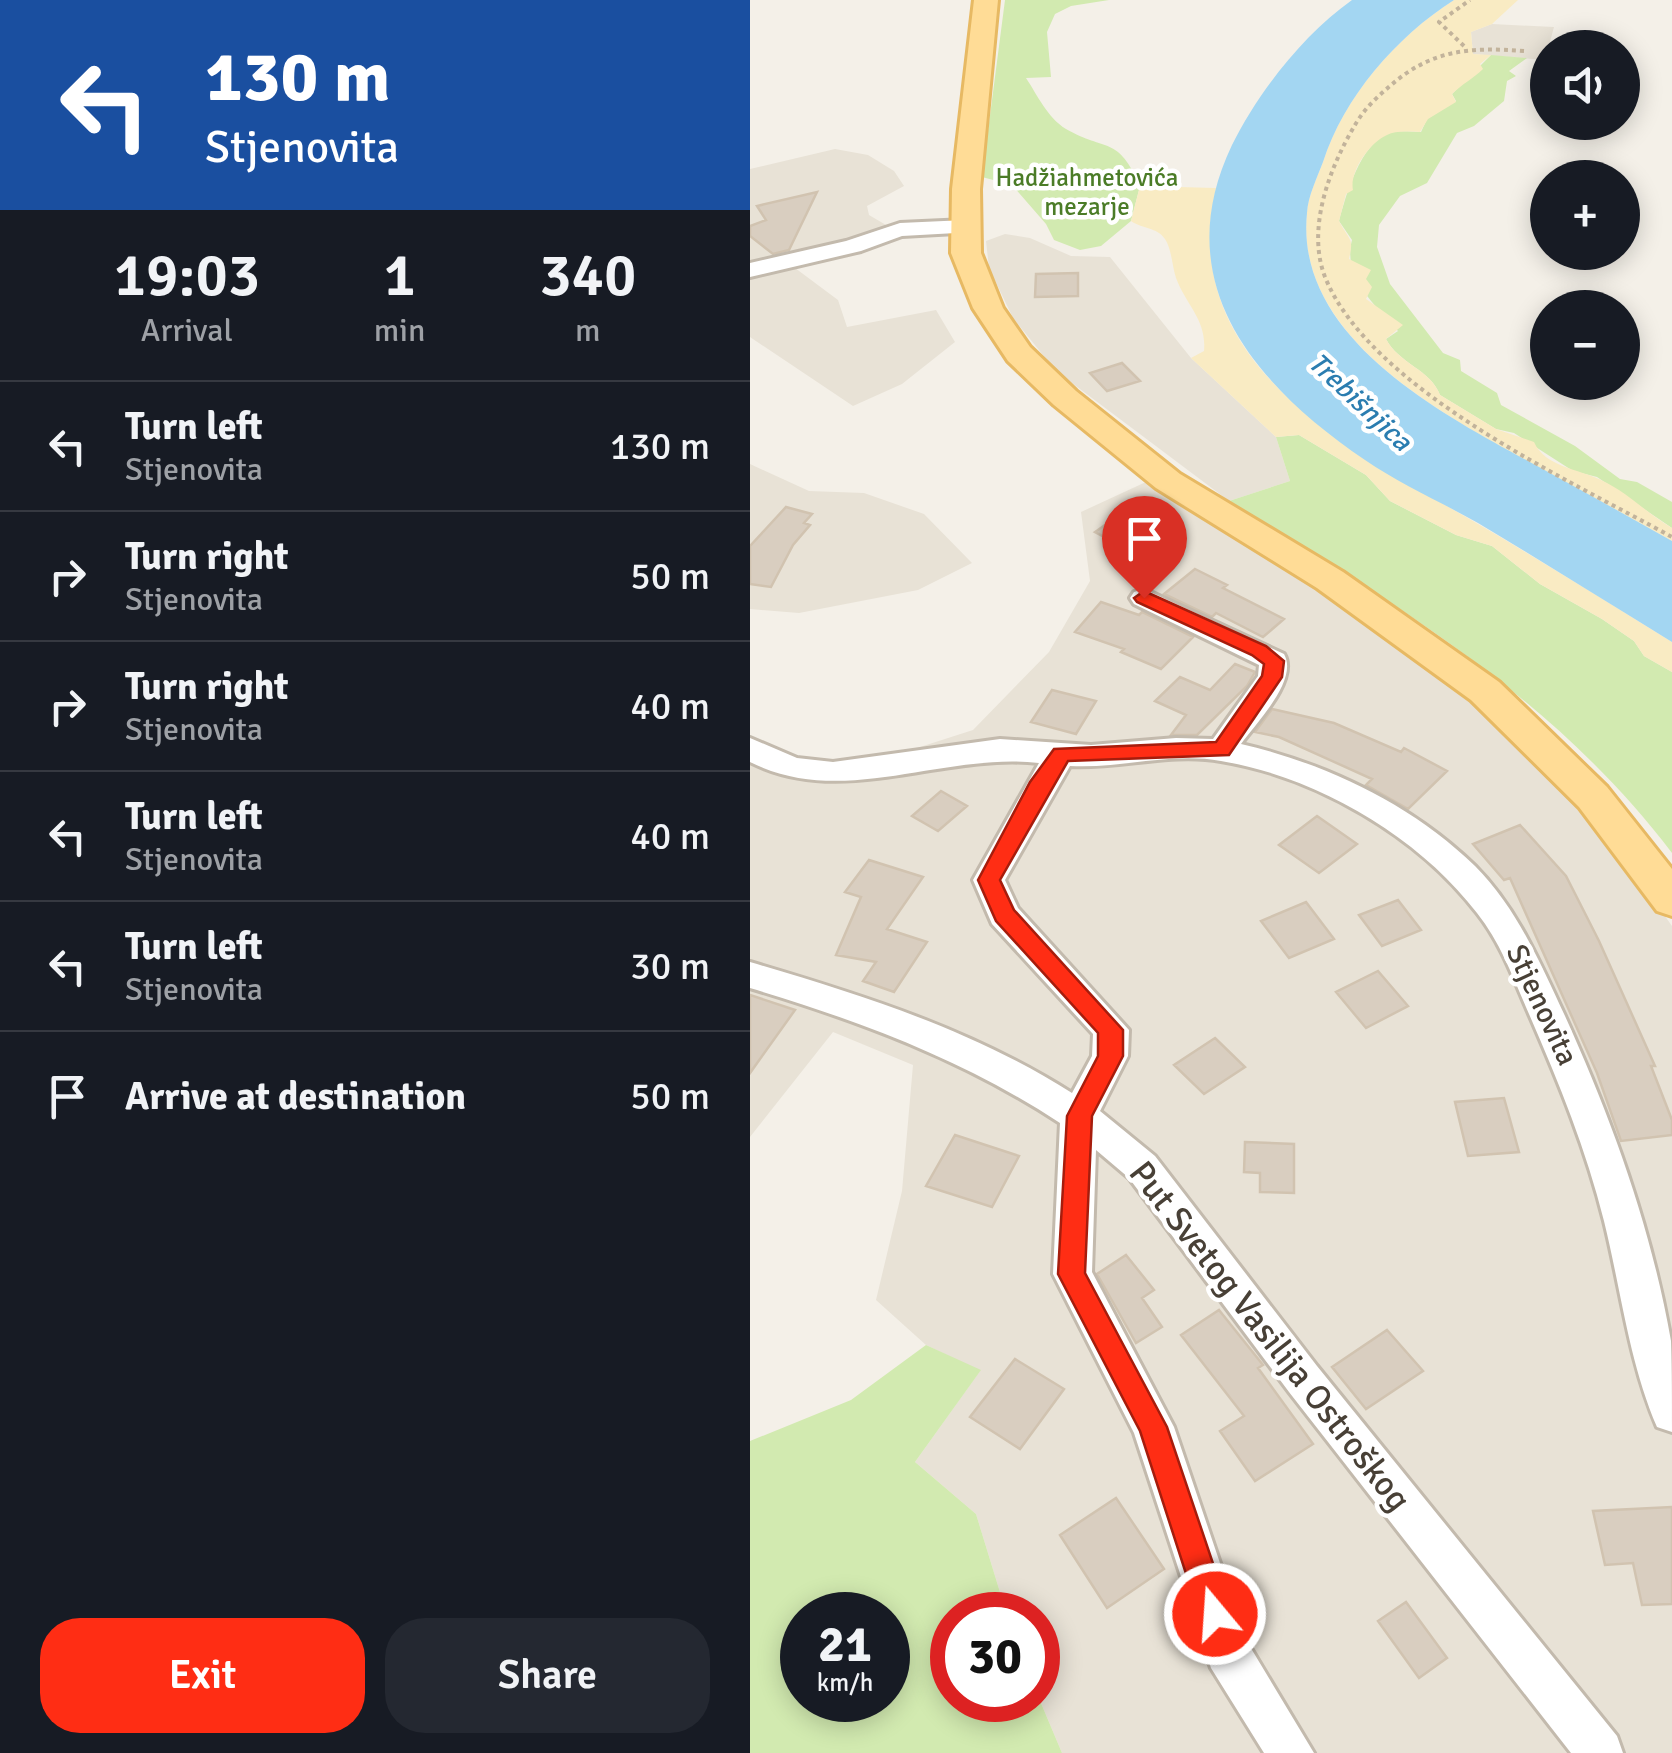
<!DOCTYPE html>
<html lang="en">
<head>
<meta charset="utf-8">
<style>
	body { margin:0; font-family:Signika,sans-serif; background:#242831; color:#f1f3f6; height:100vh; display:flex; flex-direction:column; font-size:38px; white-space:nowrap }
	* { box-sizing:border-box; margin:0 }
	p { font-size:32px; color:#9ea1a6 }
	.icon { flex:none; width:55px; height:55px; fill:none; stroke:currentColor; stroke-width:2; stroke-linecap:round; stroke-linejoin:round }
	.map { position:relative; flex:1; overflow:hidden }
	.sheet { display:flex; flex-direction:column; background:#171b24; width:750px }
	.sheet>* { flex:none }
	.guide { background:#1a4fa0; color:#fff; overflow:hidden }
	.buttons { position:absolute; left:780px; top:30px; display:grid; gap:20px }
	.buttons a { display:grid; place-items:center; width:110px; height:110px; border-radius:50%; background:#171b24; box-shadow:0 5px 25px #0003; font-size:50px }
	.speed { position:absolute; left:30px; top:1592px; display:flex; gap:20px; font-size:50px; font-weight:700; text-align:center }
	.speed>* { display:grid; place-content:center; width:130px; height:130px; border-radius:50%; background:#171b24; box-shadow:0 5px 25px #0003; line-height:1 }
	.speed small { font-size:25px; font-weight:400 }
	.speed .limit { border:15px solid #d22; background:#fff; color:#111 }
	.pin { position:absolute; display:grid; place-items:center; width:85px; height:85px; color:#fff; margin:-102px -42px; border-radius:50% 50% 50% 0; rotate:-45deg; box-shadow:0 0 10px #0007 }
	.pin .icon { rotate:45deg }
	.me { position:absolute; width:110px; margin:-55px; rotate:342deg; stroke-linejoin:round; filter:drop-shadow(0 0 8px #0008) }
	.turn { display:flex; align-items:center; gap:35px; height:210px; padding:0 40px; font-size:45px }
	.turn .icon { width:130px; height:130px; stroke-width:2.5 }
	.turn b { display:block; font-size:70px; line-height:85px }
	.eta { display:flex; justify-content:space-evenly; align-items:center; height:170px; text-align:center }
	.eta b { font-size:60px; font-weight:600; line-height:70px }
	.primary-button { display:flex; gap:20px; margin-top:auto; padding:20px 40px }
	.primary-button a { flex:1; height:115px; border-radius:40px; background:#ff2d14; color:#fff; font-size:40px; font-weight:600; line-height:115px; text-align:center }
	.primary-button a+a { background:#242831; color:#f1f3f6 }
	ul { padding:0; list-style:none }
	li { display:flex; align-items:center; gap:30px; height:130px; padding:0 40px; border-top:2px solid #363941 }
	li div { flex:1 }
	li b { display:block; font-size:38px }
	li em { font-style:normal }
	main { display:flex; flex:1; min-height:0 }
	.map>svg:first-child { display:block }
	.residential { fill:#e8e2d6 }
	.green { fill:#d2eab0; fill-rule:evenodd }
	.sand { fill:#f9ebc3 }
	.water { fill:#a3d6f2 }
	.building { fill:#d9cec0; stroke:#d1c3b0; stroke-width:2.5 }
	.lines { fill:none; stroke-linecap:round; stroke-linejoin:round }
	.minor-casing { stroke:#c3baad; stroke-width:6 }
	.major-casing { stroke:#e7b963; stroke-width:6 }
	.path { stroke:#c2b39b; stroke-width:4; stroke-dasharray:4 4; stroke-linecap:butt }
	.minor { fill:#fff; fill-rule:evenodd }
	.major { fill:#ffdc96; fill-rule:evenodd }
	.route { fill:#ff2d14; stroke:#a61d0d; stroke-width:2.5 }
	.labels { text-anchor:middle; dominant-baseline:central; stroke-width:9; stroke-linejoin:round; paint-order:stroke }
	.far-park-label { font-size:25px; fill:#4b7c27; stroke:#fff }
	.far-water-label { font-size:28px; font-style:italic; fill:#2b7db0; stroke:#fff }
	.street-label { font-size:30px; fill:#484036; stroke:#fff }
	.near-street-label { font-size:35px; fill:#484036; stroke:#fff }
</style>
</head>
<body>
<main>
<section class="sheet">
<div class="guide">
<div class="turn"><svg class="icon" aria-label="left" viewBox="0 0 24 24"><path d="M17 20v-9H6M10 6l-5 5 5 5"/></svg><div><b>130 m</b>Stjenovita</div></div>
</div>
<div class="eta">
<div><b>19:03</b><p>Arrival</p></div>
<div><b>1</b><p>min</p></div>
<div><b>340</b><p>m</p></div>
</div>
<ul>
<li><svg class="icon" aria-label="left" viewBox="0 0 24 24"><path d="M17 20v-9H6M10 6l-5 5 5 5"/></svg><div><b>Turn left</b><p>Stjenovita</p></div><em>130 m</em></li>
<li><svg class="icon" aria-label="right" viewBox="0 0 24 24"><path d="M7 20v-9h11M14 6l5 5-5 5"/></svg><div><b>Turn right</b><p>Stjenovita</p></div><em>50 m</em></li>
<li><svg class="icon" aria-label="right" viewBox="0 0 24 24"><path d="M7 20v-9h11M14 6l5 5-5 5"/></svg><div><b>Turn right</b><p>Stjenovita</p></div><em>40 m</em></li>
<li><svg class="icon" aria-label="left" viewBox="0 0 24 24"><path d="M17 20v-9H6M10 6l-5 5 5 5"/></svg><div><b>Turn left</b><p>Stjenovita</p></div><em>40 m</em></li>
<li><svg class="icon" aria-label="left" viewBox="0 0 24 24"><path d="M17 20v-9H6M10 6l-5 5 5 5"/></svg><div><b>Turn left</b><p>Stjenovita</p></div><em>30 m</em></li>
<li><svg class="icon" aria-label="arrive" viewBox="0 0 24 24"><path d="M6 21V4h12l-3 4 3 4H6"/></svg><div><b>Arrive at destination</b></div><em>50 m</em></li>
</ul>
<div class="primary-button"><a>Exit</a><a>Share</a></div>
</section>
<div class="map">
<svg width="922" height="1753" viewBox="0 0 922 1753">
	<rect width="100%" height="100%" fill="#f4f0e8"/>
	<path class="residential" d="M742 24 804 27 795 60 723 54 721 32Z
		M85 149 118 155 144 171 154 186 117 206 119 215 136 225H147L41 265 88 300 97 327 186 310 205 342 152 384 103 406 0 337V169Z
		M255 234 280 238 321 256 360 257 441 358 526 437 540 481 479 501 306 371 263 318 239 268 236 241Z
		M0 464 59 491 114 493 174 514 222 563 168 590 49 613 0 609Z
		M398 481 614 618 713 691 775 748 863 843 922 926V1753H312L288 1696V1615H257L226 1514 165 1462 230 1371 176 1345 126 1300 152 1191 163 1065 83 1032 0 1137V736L43 755 84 765H114L223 730 299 652 340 581 331 512Z"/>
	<path class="green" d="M255 0H359L321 6 305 14 297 32 301 77 276 78C288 96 297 117 316 129 356 152 368 135 390 186L381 221 351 246 330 250 304 240 296 224 262 185 232 177Z
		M741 55 777 58 759 71 766 76 757 81 754 101 724 126 707 133 677 183 650 196 629 225 627 247 640 284 693 353 710 360 711 371 747 393 751 405 825 446 870 479 887 482 922 502V528L847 477 823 471 764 433 746 429 690 395C681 370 648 363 636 339L648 331C626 306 592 277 602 240L589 221C596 195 610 144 639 133 648 130 661 132 671 132L677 119 706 101 702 94Z
		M549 435 616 475 640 501 706 535 742 546 790 584 852 619 884 641 894 656 922 672V853C805 698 641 601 479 501L540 481 526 437Z
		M176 1345 231 1370 165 1462 226 1514 257 1615H202V1700H288V1696L312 1753H0V1441L101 1400ZM52 1615H138V1700H52Z"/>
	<path class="sand" d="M704 0H768L742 24 721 32 723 54 741 55 730 64 733 69C724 78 712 84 702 94L706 102 678 119 670 132C660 132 646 130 637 135 620 142 599 172 603 190L596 194 589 221C600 242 604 237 599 259L621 270 616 279 622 287 616 299 653 325 636 339C648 363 681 370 690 395L746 429 784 442C795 467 829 469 851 480 879 493 896 513 922 528V541C875 515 829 489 782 464 693 414 544 337 557 213 558 196 567 178 573 162 594 97 646 37 704 0Z
		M390 186 466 188C425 364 603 451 728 524 793 562 858 602 922 642V672L894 656 884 641 852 619 790 584 742 546 706 535 640 501 616 475 549 435 526 437 441 358 454 351C457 320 436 305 426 278 422 266 422 250 415 239 407 227 392 229 381 221Z"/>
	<path class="water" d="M602 0H704C646 37 594 97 573 162 567 178 558 196 557 213 544 340 698 417 789 467 834 492 878 516 922 541V642C857 602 793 562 728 523 691 502 650 484 615 460 505 385 416 283 482 145 509 91 553 35 602 0Z"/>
	<path class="building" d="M67 192 39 250 23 254 0 236V226L16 220 7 206Z
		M328 273V296L285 297 286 274Z
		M372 363 390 381 357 391 340 373Z
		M36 507 62 514 54 523 60 525 43 545 21 587 0 584V546Z
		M372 513 402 529 375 548 345 532Z
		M445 569 477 585 473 588 534 619 513 637 466 613 462 617 414 594Z
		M351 602 389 615 392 612 443 637 411 669 371 652 374 649 325 632Z
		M485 664 505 672 497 686 447 735H421L436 715 405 701 430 677 460 690Z
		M302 690 346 701 326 734 281 722Z
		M522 709 584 723 651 752 654 748 697 771 658 809 616 785 622 779 529 737 505 732Z
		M191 791 217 806 188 831 162 816Z
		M567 816 607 844 569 873 529 845Z
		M770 825 816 876 849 941 905 1066H901L922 1120V1135L871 1141 847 1073 760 878 754 880 723 844Z
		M119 860 173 877 137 929 177 942 144 992 113 981 126 962 86 955 111 897 95 892Z
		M648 900 671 930 632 946 609 915Z
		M556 902 584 939 539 958 511 921Z
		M628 971 658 1006 616 1028 586 992Z
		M0 995 45 1010 0 1073Z
		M465 1038 495 1067 454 1094 424 1065Z
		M754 1098 769 1152 718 1156 705 1102Z
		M205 1135 269 1156 242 1207 176 1186Z
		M495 1142 544 1144V1193L510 1192V1173L494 1172Z
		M376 1255 404 1290 392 1298 412 1327 386 1343 347 1274Z
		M469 1310 513 1365 508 1368 563 1444 505 1481 470 1431 494 1416 431 1335Z
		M637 1330 673 1371 616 1409 582 1367Z
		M265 1359 314 1389 270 1449 220 1417Z
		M366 1498 414 1569 357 1608 310 1535Z
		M922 1507V1604L892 1605 883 1563 855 1565 843 1511Z
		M656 1602 697 1658 669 1678 628 1621Z"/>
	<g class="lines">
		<g class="minor-casing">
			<path id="minor" d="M216 220 224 222 227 227 224 232 152 236 111 251 0 277V263L96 241 150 223Z
				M394 589 534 654C549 680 506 723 491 744 577 764 661 804 725 866 767 908 790 963 815 1016 862 1120 901 1227 921 1341 922 1370 922 1403 922 1432L907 1427C879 1362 871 1290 854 1221 836 1149 809 1083 779 1014 764 980 751 943 727 913 668 836 567 777 471 761 420 752 370 769 320 766L255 880 268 908 379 1030 378 1056 350 1111 405 1156 567 1366 867 1736 873 1753H821L539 1392 379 1178 346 1150 342 1272 424 1427 496 1640 564 1753H514L461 1668 384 1433 303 1274 310 1123C214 1060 110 1021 0 988V962C112 995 223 1030 322 1093L342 1056 343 1034 242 924 223 880 289 763C191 752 93 809 0 762V738L47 758 83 762 250 739 341 745 426 738 463 739 508 676 509 665 384 604 380 598 384 592Z"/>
		</g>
		<g class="major-casing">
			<path id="major" d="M224 0H248L230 189 231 253 253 308 280 347 326 391 430 474 593 572 749 682 857 787 922 869V916L907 911 829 807 721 700 567 588 406 488 304 405 258 361 223 308 201 253 202 189Z"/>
		</g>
		<path class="path" d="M714 46 689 22 720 0
			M774 51C721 47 682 49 640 86 627 97 614 109 605 125 580 167 556 228 575 277 620 389 819 480 922 537"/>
		<use href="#minor" class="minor"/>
		<use href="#major" class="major"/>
	</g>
	<path class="route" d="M394 591 516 646 534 661 532 677 479 755 318 761 250 880 264 910 373 1030V1056L342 1116 335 1273 417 1427 480 1614 476 1626 465 1630 454 1626 449 1614 390 1431 308 1274 317 1116 348 1056V1033L246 921 228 880 280 782 304 749 466 742 512 676 514 664 502 655 387 602 384 598Z"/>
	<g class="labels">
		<g class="far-park-label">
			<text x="337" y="177">Hadžiahmetovića<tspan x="337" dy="29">mezarje</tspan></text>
		</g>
		<g class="far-water-label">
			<text transform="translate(610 402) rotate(43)">Trebišnjica</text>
		</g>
		<g class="street-label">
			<text transform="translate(792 1005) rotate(65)">Stjenovita</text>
		</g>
		<g class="near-street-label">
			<text transform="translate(520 1336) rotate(52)">Put Svetog Vasilija Ostroškog</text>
		</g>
	</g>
</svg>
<div class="buttons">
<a><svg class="icon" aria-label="sound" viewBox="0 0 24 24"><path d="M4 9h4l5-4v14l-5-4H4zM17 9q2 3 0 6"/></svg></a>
<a>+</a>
<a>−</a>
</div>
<div class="speed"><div>21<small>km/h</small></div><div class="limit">30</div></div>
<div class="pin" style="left:394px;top:598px;background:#d93025"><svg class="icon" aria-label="arrive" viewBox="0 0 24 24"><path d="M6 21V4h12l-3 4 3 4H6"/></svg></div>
<svg class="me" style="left:465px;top:1614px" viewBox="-20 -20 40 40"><circle r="17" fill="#ff2d14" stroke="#fff" stroke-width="3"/><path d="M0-11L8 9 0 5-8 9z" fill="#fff"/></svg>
</div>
</main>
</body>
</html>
